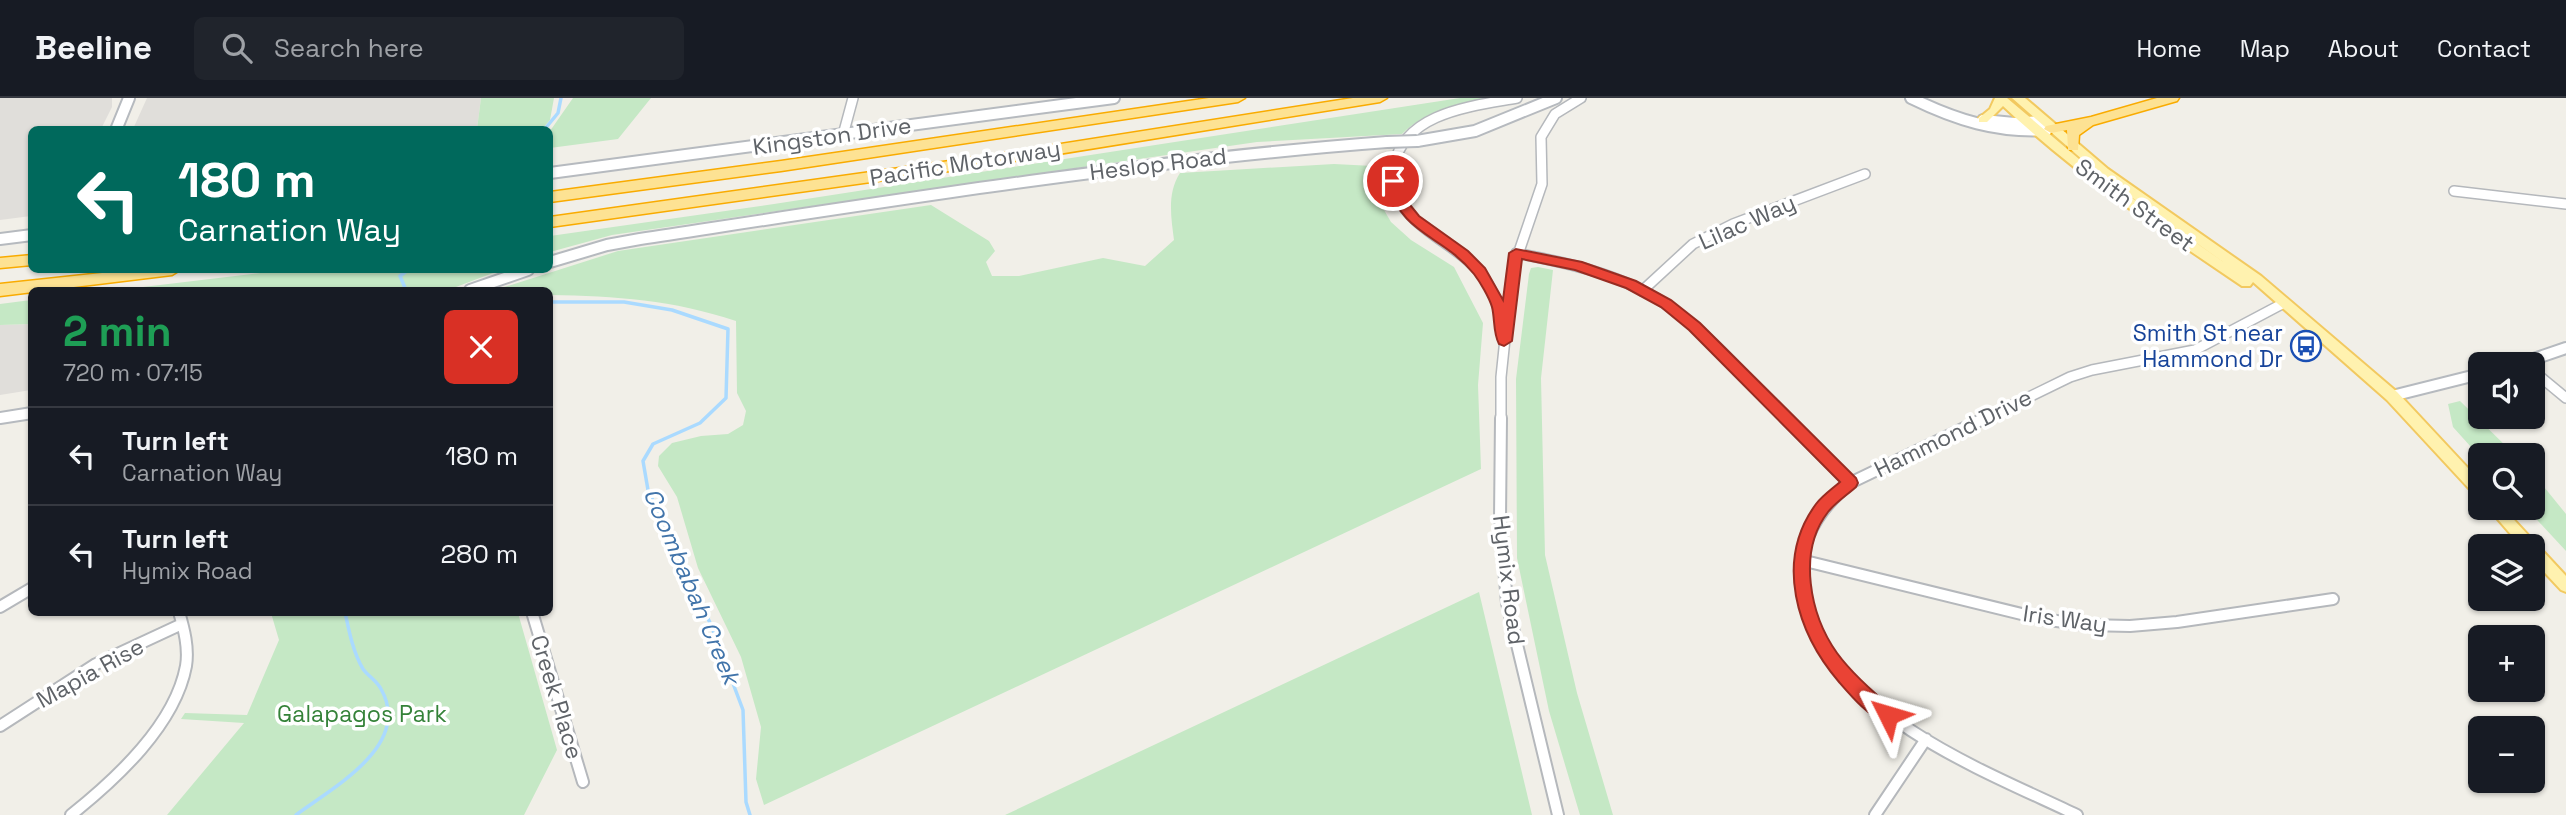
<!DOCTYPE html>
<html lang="en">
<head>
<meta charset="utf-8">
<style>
	body { margin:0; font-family:"Space Grotesk",sans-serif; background:#20242c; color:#f1f3f6; height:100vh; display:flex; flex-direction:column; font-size:26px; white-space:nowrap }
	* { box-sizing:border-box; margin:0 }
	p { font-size:23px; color:#9ea1a6 }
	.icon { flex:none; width:38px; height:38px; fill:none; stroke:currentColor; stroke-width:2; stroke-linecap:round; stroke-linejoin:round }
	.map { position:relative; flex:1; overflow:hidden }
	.sheet { position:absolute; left:28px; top:189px; width:525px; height:329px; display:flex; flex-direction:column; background:#171b24; border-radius:10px; box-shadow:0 2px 5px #0004 }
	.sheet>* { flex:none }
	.top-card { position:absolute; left:28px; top:28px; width:525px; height:147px; border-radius:10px; box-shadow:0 2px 5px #0004; background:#00695c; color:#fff; overflow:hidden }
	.tools { position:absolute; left:2468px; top:254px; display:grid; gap:14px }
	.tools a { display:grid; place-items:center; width:77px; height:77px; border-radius:10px; background:#171b24; box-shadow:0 2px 5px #0004; font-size:35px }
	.pin { position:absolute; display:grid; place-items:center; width:60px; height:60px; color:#fff; margin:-30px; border:4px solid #fff; border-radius:50%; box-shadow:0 2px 7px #0007 }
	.me { position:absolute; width:77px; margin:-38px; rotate:310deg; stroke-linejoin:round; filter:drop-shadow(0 0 5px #0008) }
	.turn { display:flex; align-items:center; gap:24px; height:147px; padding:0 35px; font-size:32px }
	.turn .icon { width:91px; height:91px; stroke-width:2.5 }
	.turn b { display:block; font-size:49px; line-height:60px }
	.round { display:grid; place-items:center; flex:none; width:74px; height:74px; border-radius:10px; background:#20242c }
	.headline { display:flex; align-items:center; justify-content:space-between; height:119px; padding:0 35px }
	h1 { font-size:42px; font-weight:700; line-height:52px; color:#1e9e55 }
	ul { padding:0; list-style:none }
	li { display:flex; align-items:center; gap:21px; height:98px; padding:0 35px; border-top:2px solid #363941 }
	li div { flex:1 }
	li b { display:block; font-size:26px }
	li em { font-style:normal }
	header { display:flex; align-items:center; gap:42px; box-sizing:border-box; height:98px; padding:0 35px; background:#171b24; border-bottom:2px solid #363941 }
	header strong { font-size:33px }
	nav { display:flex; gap:38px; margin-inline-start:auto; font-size:24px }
	.search { width:490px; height:63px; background:#20242c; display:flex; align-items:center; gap:18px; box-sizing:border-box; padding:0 24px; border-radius:10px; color:#9ea1a6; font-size:26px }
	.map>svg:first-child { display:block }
	.industrial { fill:#e0deda }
	.green { fill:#c5e8c5 }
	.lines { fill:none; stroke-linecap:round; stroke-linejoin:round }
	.stream { stroke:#aadaff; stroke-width:3.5 }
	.street-far1-casing { stroke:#b5b8bc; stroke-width:12 }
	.street-casing { stroke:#b5b8bc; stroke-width:14 }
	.secondary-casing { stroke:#b6babf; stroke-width:14 }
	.primary-casing { stroke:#f2c960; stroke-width:4 }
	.highway-casing { stroke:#f9ab00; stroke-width:3 }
	.street-far1 { stroke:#fff; stroke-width:9 }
	.street { stroke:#fff; stroke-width:10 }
	.secondary { stroke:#fff; stroke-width:10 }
	.primary { fill:#fff2af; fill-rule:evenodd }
	.highway { fill:#fde293; fill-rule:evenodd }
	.secondary-bridge-casing { stroke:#b6babf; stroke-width:14; stroke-linecap:butt }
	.secondary-bridge { stroke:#fff; stroke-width:10 }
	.route { fill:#ea4335; stroke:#982c22; stroke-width:2 }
	.labels { text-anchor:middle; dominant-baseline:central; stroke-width:7; stroke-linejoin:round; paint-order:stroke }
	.street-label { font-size:23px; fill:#5f6368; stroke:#fff }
	.transit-label { font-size:23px; fill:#164399; stroke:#fff; text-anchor:end }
	.park-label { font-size:23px; fill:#348238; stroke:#fff }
	.water-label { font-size:24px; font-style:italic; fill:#4174aa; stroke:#fff }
</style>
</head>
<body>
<header>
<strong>Beeline</strong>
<div class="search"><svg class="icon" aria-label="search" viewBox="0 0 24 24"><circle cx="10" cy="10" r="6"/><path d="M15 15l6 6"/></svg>Search here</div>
<nav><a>Home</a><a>Map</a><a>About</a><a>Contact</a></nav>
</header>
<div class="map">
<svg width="2566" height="717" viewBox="0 0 2566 717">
	<rect width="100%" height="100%" fill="#f1efe8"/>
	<path class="industrial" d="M0 0H112V9L101 31 32 32 31 118 0 122Z
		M147 0H481L477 31H133Z
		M31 226V292L0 297V227Z"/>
	<path class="green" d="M481 0H554L550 22 542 31H477Z
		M573 0H651L618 41 550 50V33Z
		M1460 0H1492C1460 5 1426 12 1402 36L1257 44 612 137 550 154V138L774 106Z
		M1334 66 1373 68 1380 105 1391 124 1411 142 1454 169 1483 225 1478 287 1481 371 764 707 756 681 761 629 741 559 698 470 677 399 658 368 659 358 672 345 701 338 728 336 743 327 746 313 737 295 736 223C673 202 616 198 550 197V192H495L618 153 931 107 989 143 995 153 986 164 992 178H1019L1103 160 1145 168 1174 142C1171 119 1167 95 1180 75Z
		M1538 169 1553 172 1541 280 1545 457 1577 595 1613 717H1580L1549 613 1517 460 1516 281 1529 176 1531 170Z
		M286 172H501L448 192H374L377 189 349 192H118Z
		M31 202V226L0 227V206Z
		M2460 303 2515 357 2480 359 2453 329 2448 306Z
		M2532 374 2566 416V453L2526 410H2532Z
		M1479 494 1532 717H1005Z
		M271 515H518L557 652 524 717H167L244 625 181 621 185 615 247 617 279 542Z"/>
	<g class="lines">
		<path class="stream" d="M544 32 558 15 561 0
			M406 192 400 178 408 172
			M550 204H624L672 212 728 231 726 300 700 325 653 346 643 363 648 392 711 527 743 612 746 704 750 717
			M296 717C332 690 413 647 381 591 377 583 368 578 363 571 353 554 349 533 345 514"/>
		<g class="street-far1-casing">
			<path id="street-far1" d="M843 37 853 0
				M2454 93 2566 106
				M1516 155C1568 165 1622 176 1667 207 1712 238 1749 283 1787 322
				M1642 193 1693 146 1733 126 1865 76
				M1503 235C1500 215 1496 196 1484 180 1465 153 1432 141 1410 117 1398 104 1390 86 1394 68 1404 14 1473 8 1517 0
				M2532 272 2566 300
				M1501 322V279L1512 174 1542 86 1541 39 1555 16 1581 0
				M1982 322 2070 279 2092 272 2195 252 2282 206"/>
		</g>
		<g class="street-casing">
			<path id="street" d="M1501 320 1500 421 1507 505 1558 717
				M1785 320 1850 385
				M1985 320 1850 385C1814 415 1792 453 1806 501 1808 511 1810 523 1815 532 1859 626 1989 675 2077 717
				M1801 462 2042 521 2086 527 2130 528 2177 524 2333 501
				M0 509 32 490
				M532 514 583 684
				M0 628 96 566 182 526
				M71 717C116 681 175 627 186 568 189 550 184 531 179 514
				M1875 717 1926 641"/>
		</g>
		<g class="secondary-casing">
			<path id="secondary" d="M1911 0C1956 22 1997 35 2047 32
				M1983 22 2014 25 2042 23
				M116 32 129 0
				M1417 43 1475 33 1556 0
				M550 75 1114 0
				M0 141 32 137
				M550 164 607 147 640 141C889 103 1136 63 1387 44
				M470 192 528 172
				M2519 266 2566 250
				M2392 298 2480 276
				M0 320 32 315"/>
		</g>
		<g class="primary-casing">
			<path id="primary" d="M1995 0H2007L2092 72 2232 170 2100 77 2012 0H2025L2108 71 2261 178 2397 294 2480 383V399L2475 397 2387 302 2253 184 2250 188H2242C2159 132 2076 77 2003 8L1987 24H1979V20L1990 11Z
				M2488 410H2503L2566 478V494L2561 492 2532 461V448H2521Z"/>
		</g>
		<g class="highway-casing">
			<path id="highway" d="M1209 0H1245L1238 4 781 73 550 104V94L781 63Z
				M1353 0H1387L1380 4 978 69 550 129V119L978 59Z
				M2157 0H2179L2177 3 2093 27 2079 37 2078 52H2068L2067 32 2051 35 2044 31 2046 28 2091 19Z
				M32 157V167L0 170V160Z
				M130 172H180L172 177 0 198V186Z"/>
		</g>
		<use href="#street-far1" class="street-far1"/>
		<use href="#street" class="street"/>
		<use href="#secondary" class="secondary"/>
		<use href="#primary" class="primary"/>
		<use href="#highway" class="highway"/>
		<g class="secondary-bridge-casing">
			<path id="secondary-bridge" d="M1387 44 1417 43"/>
		</g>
		<use href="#secondary-bridge" class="secondary-bridge"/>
	</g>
	<path class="route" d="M1393 78 1398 80 1406 102 1419 118 1468 153 1485 170 1503 202 1509 155 1516 151 1582 164 1636 183 1671 202 1700 225 1856 380 1858 385 1856 389C1847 397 1835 405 1828 414 1797 454 1810 517 1837 555 1853 577 1874 595 1895 612L1897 617 1895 623 1888 626C1869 619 1852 599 1839 584 1797 535 1774 463 1816 406 1822 398 1832 391 1840 384L1689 232 1661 209 1626 190 1575 172 1522 161 1512 243 1504 248 1499 246C1493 235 1495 221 1492 209 1489 199 1480 184 1474 176 1442 136 1403 139 1386 83Z"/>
	<defs>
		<g id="bus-ring" transform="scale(1.575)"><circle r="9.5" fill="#fff" stroke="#1a4fb4" stroke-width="1.5"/><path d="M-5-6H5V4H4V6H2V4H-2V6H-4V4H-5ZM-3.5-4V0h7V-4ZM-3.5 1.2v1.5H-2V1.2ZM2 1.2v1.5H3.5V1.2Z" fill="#1a4fb4"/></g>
	</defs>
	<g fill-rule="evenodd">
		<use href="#bus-ring" x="2306" y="248"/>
	</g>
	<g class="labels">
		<g class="street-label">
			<text transform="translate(832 38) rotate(-8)">Kingston Drive</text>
			<text transform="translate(965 65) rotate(-9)">Pacific Motorway</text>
			<text transform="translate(1158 66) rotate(-7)">Heslop Road</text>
			<text transform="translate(2135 107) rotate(36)">Smith Street</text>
			<text transform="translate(1747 124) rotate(-24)">Lilac Way</text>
			<text transform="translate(1953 335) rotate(-26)">Hammond Drive</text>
			<text transform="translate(1509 482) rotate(83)">Hymix Road</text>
			<text transform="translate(2065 521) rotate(8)">Iris Way</text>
			<text transform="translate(90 575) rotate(-29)">Mapia Rise</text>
			<text transform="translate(557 599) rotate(73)">Creek Place</text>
		</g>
		<g class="transit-label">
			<text x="2283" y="235">Smith St near<tspan x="2283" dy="26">Hammond Dr</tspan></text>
		</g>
		<g class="park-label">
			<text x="362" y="616">Galapagos Park</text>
		</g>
		<g class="water-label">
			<text transform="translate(692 488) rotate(67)">Coombabah Creek</text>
		</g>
	</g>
</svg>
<div class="tools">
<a><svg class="icon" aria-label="sound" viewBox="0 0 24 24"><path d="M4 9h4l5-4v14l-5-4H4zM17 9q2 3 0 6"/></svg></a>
<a><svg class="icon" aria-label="search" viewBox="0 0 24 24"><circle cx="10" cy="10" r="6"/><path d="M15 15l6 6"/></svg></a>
<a><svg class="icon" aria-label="layers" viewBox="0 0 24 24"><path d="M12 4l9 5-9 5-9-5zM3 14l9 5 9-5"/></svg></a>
<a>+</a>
<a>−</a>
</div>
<div class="pin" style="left:1393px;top:83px;background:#d93025"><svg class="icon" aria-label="arrive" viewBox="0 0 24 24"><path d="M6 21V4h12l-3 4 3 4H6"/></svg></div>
<svg class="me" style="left:1888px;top:617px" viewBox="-20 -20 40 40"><path d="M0-17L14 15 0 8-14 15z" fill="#ea4335" stroke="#fff" stroke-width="4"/></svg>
<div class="top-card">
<div class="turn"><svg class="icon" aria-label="left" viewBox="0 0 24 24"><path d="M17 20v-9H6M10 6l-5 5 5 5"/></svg><div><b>180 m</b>Carnation Way</div></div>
</div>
<section class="sheet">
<div class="headline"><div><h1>2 min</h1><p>720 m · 07:15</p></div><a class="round" style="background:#d93025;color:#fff"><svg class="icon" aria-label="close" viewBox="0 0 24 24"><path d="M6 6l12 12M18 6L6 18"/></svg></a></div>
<ul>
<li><svg class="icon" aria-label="left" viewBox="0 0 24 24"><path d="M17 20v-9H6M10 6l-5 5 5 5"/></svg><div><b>Turn left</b><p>Carnation Way</p></div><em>180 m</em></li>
<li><svg class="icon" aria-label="left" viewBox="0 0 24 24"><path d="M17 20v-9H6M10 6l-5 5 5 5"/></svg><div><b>Turn left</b><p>Hymix Road</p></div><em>280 m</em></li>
</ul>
</section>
</div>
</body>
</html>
